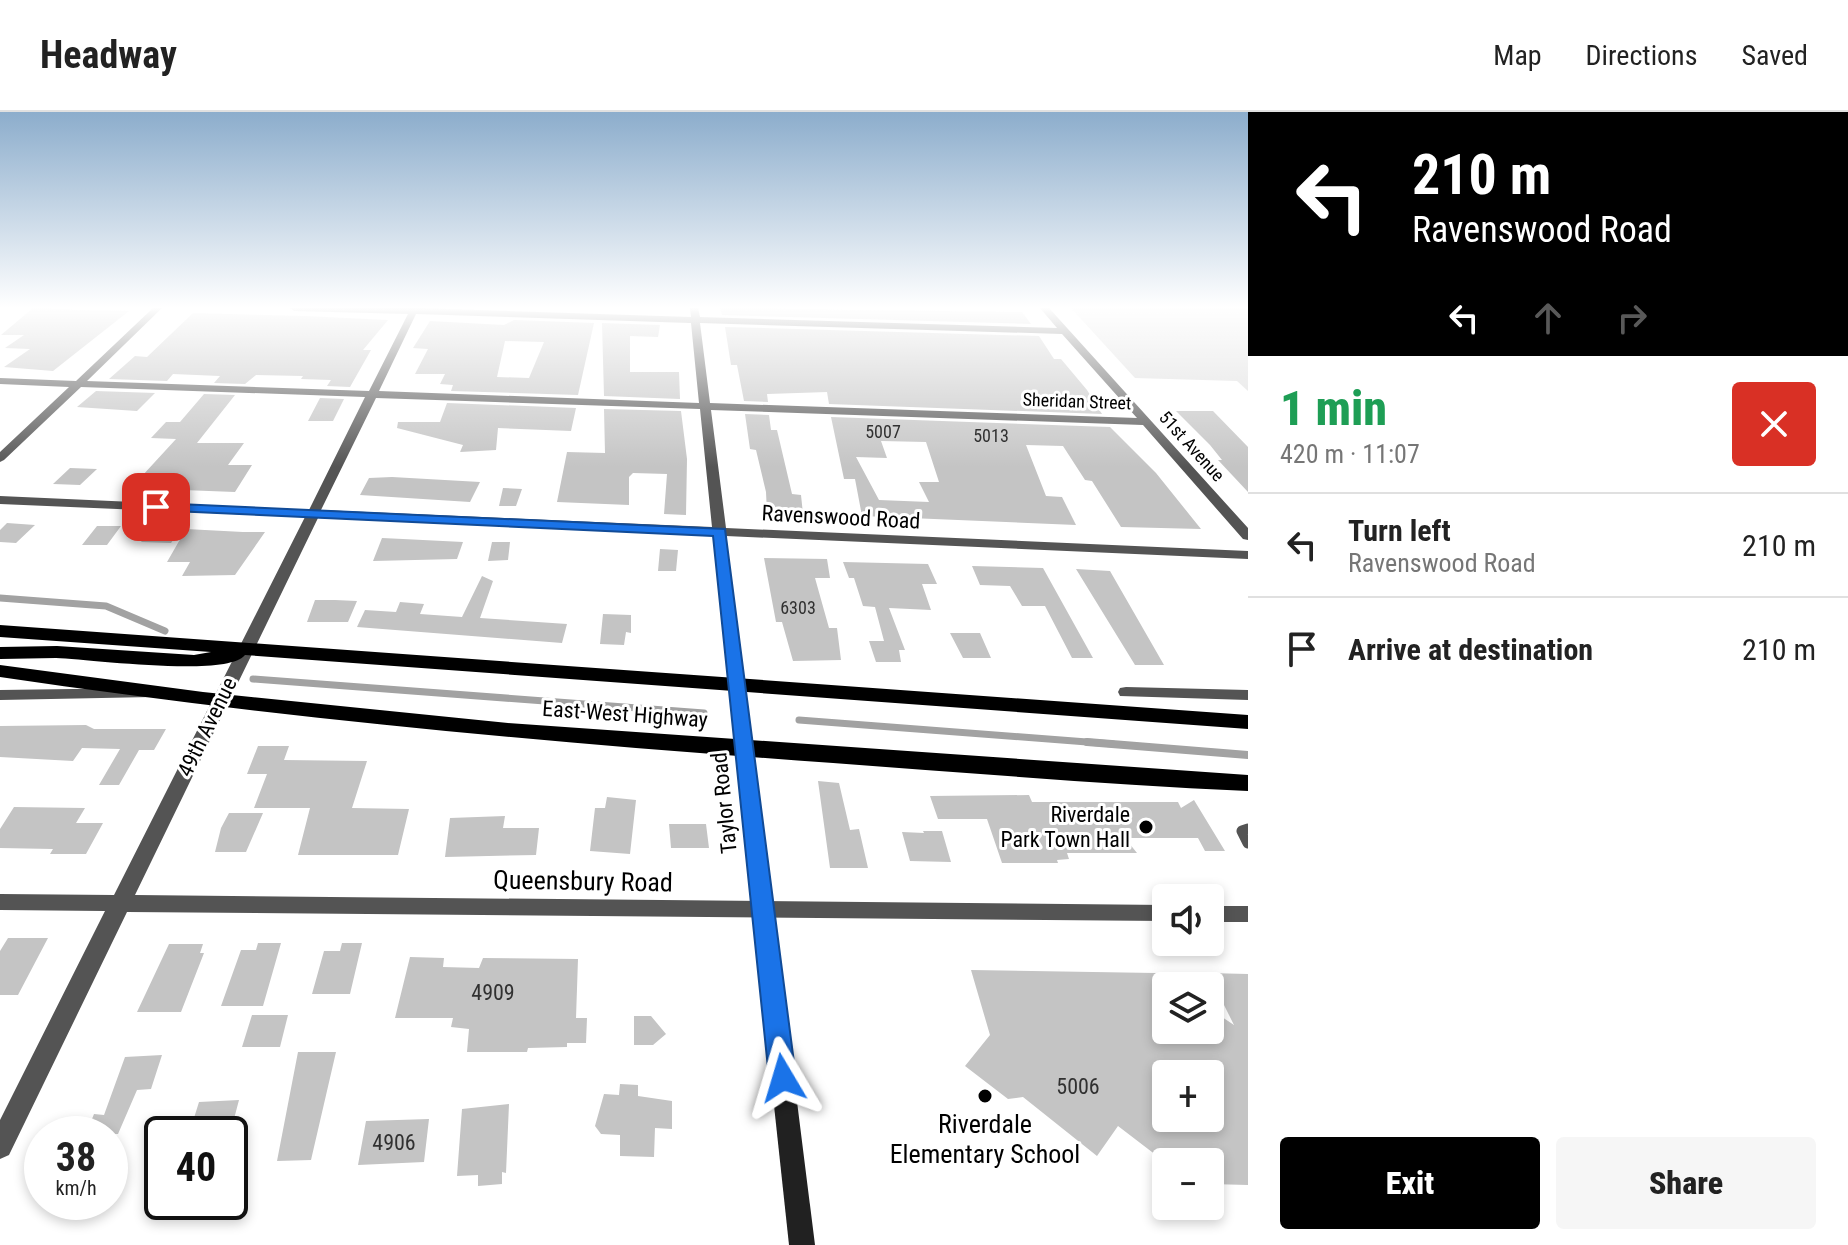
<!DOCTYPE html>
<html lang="en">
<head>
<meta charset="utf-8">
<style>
	body { margin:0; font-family:"Roboto Condensed",sans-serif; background:#f6f6f6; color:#222; height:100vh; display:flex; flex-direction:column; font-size:30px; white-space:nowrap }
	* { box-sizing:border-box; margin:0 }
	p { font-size:26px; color:#767676 }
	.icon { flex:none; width:44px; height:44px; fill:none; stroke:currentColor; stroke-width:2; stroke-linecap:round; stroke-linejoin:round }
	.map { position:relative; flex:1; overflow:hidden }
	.drawer { display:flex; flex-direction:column; background:#fff; width:600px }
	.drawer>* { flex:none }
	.guide { background:#000; color:#fff; overflow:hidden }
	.tools { position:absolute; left:1152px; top:772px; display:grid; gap:16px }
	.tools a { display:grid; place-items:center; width:72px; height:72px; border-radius:8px; background:#fff; box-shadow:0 4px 12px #0003; font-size:40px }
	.speed { position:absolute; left:24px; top:1004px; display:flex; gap:16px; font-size:40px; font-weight:700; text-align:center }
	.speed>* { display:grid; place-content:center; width:104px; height:104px; border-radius:50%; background:#fff; box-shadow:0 4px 12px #0003; line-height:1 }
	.speed small { font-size:20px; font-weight:400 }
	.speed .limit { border:4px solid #111; border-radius:12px; background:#fff; color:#111 }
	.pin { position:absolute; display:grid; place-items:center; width:68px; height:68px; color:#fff; margin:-34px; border-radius:16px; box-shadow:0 4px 12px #0006 }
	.me { position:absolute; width:88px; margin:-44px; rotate:353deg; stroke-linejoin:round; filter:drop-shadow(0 0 6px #0008) }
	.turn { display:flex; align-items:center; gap:28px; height:168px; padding:0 32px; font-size:36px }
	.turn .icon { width:104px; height:104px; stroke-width:2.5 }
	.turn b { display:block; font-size:56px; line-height:68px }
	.lanes { display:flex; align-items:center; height:76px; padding:0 32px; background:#0003; justify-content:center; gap:40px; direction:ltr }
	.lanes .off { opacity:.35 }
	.round { display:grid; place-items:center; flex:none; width:84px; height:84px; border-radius:8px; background:#f6f6f6 }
	.head { display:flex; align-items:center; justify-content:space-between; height:136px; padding:0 32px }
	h1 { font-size:48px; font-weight:800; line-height:60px; color:#1e9e55 }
	.primary-button { display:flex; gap:16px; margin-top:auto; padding:16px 32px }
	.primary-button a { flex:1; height:92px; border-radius:8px; background:#000; color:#fff; font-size:32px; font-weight:800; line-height:92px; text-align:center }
	.primary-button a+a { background:#f6f6f6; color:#222 }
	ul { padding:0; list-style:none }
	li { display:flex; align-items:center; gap:24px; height:104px; padding:0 32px; border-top:2px solid #e0e0e0 }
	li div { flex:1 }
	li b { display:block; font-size:30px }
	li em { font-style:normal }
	header { display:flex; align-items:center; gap:48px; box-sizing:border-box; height:112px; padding:0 40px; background:#fff; border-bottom:2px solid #e0e0e0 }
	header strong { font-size:38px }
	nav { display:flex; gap:44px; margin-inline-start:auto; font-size:28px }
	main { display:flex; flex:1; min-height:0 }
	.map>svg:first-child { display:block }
	.green { fill:#dbdbdb }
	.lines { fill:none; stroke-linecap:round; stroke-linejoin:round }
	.stream-far1 { stroke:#a2a2a2; stroke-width:7 }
	.stream { stroke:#a2a2a2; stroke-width:8 }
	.building { fill:#c4c4c4; fill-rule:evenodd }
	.lane { stroke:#545454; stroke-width:11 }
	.street { fill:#545454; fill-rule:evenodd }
	.secondary { fill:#212121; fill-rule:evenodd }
	.primary { fill:#000; fill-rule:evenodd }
	.route { fill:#1a73e8; stroke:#114b97; stroke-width:2 }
	.poi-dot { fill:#000; stroke:#fff; stroke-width:3 }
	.labels { text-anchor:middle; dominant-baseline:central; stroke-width:6; stroke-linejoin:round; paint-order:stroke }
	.far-street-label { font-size:18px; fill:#000; stroke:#fff }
	.number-label { font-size:18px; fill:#313131 }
	.street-label { font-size:22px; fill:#000; stroke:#fff }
	.poi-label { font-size:22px; fill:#000; stroke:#fff; text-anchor:end }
	.near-number-label { font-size:22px; fill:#313131 }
	.near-street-label { font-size:26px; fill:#000; stroke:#fff }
	.near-poi-label { font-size:26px; fill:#000; stroke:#fff }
</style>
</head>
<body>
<header>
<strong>Headway</strong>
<nav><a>Map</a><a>Directions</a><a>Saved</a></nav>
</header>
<main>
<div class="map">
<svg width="1248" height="1133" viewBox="0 0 1248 1133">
	<rect width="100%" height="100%" fill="#fff"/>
	<path class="green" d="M1071 196H1248V279L1237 269 1135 266Z"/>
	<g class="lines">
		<path class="stream-far1" d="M0 486 106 494 165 519
			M253 567 704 601
			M799 608 1113 632"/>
		<path class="stream" d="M1087 630 1248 643"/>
	</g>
	<path class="building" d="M33 196 84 198 129 199 53 259 4 255 30 237 5 236 24 223H1Z
		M720 196 1022 200 1031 212 722 203Z
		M193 201 305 204 388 208 363 238H371L350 275 327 274 331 268 301 267 303 264 256 263 245 272 214 271 220 264 173 262 167 269 109 267 135 244 147 245Z
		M514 208 594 211 578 283 451 279 453 273 440 272 445 262H415L428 237 413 236 430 209 504 213ZM505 229 544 230 529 266 497 265Z
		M602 211 660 213 658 225 630 224V260H679L680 287 604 284Z
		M725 215 1039 224 1054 247H1061L1087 278 1102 302 829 292 827 280 767 282 768 290 744 289 737 253H731Z
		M96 279 155 281 137 299 77 295Z
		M204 282 235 283 197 331H244L228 353H252L235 380 131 376 176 327 151 326 166 310H180Z
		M320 286 344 287 333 309H308Z
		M447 291 576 296 571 319 498 316 496 338 460 340 463 333 397 316 398 310H440Z
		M604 297 681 299 687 347 686 403 664 402 667 362 633 361 629 365V393L557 390 567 340 605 341Z
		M1176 299H1213L1248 335V380L1218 348H1222L1210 333Z
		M745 302 769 303 771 318H777L792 382 801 383 803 402 767 401 766 380 756 338 750 337Z
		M831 305 1110 315 1156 361 1201 417 1121 415 1092 369 1085 368 1063 334 1026 333 1046 384 1062 385 1076 413 862 404 855 367H844ZM881 329 926 330 939 370H919L929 390 879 388 856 345 887 346Z
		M70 356 97 357 80 373 53 372Z
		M392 365 480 370 470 390 360 383 369 366Z
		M503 376 522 377 516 394H499Z
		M7 411 35 413 16 431 0 430V418Z
		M155 412 184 413 171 431 141 430Z
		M97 414H121L107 433H82Z
		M186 417 243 420H265L235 463 182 464 190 450H167Z
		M382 426 403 427 463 430 457 447 373 449Z
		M492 430H510L508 448 488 449Z
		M660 437 678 438 676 459H658Z
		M764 446 827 447 830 466H815L829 516H837L841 548 793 549 782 510H776Z
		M843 450 928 452 937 472H922L931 498 889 496 905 538H899L901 550H876L869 529H884L875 495 863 494 854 466H849Z
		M972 454 1043 456 1093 546H1072L1045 494H1022L1010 474 980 473Z
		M1076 457 1110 459 1164 553H1135Z
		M482 464 493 469 480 506 567 512 562 531 357 515 365 498 396 500 400 490 424 492 420 502 462 505Z
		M315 488H335L357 489 348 510H307Z
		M603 502 631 503V521L626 520 624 533 600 532Z
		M950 521H980L991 546H963Z
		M86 613 94 617H166L154 638H139L119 673H99L120 637 82 636 73 649 0 645V614Z
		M258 634H289L284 648 367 649 352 696 409 697 398 743H298L310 696H254L267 662H247Z
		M818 669 839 671 850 718 859 717 868 756H830Z
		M1029 683 1032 690H1178L1181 696 1194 688 1225 739H1205L1198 726H1125L1137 741H1067L1069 747 1057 748 1058 751H1002L987 707H938L930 684Z
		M607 685 636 688 630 742 590 739 595 696H605Z
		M14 695 85 696 76 711H103L86 742H50L53 737 0 736V717Z
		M229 701H263L246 740H215L221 716Z
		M505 704 503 716H539L536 743 445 745 450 706Z
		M669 712H706L709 736H671Z
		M923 719H942L951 750 910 749 902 720 924 721Z
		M8 826H48L18 883H0V839Z
		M258 831H281L263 894H221L241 838H256Z
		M342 831H362L350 882H312L324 839H340Z
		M169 832H203L200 841H204L181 900H137Z
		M410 845 444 846 443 855 479 856 483 846 578 847 576 906H587L586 931H567V935L528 936 527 940H467L469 917 451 915 453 906H395Z
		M971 858 1155 861 1166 868V918H1210V897L1234 913 1208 861 1248 862V1073L1210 1072V1050H1165L1118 1014 1097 1044 1023 985 1008 987 965 954 990 923ZM1166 962H1210V1006H1166Z
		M252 903H288L280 935H242Z
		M634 904H651L666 922 653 933H634Z
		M298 940H336L311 1048 277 1049Z
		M162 943 151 977 137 978 118 1022H86L94 1002 104 1003 125 945Z
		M620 972 638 973V984L672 989V1017L655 1016 654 1045 620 1044V1023L601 1022 595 1014 604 982 619 983Z
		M239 988 230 1022H189L199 990Z
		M509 992 506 1061 502 1060V1072L478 1074V1063L457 1064 462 997Z
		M429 1007 424 1050 358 1053 366 1009Z"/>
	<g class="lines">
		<path class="lane" d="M1248 717 1242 719 1248 731"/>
		<path class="street" d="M153 196H162L87 269 369 279 408 202 294 199 290 196H419L691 205 690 196H698L700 205 1057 216 1040 196H1049L1248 416V428L1243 427 1143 313 711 298 726 416 1248 439V447L726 424 745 575 737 580 729 575 713 423 318 406 135 783 1166 793V809L127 800 9 1043 0 1047V1008L105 799 0 798V782L114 783 305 405 0 392V384L309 398 365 285 81 275 4 348 0 350V340L69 275 0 272V266L76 269ZM416 202 691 211 699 291 379 279ZM700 211 1062 222 1137 306 710 291ZM376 286 700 297 712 415 321 398Z
			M1126 575 1248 578V588L1120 584 1118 580 1120 576Z
			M146 576 152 577 154 581 152 585 0 588V578Z
			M1210 794H1248V810H1210Z"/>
		<path class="secondary" d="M737 570 745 575 815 1133H789L729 575Z"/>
		<path class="primary" d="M0 513 1248 603V617L245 543C227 566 89 547 56 546 37 546 19 547 0 547V535L57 534 194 543 211 540 0 525Z
			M0 553 203 580 508 611 1248 663V679C1110 673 971 661 833 651 554 631 277 606 0 565Z"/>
	</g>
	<linearGradient id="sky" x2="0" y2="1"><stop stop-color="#8cadcc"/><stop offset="0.55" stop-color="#fff"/><stop offset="1" stop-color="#fff" stop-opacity="0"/></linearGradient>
	<rect width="1248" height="355" fill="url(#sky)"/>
	<path class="route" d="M156 391 725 417 796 966 792 975 783 978 773 975 769 966 713 424 151 398V392Z"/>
	<g class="poi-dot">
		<circle cx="1146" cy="715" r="8"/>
		<circle cx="985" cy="984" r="8"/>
	</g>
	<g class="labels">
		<g class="far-street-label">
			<text transform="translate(1077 289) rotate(2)">Sheridan Street</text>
			<text transform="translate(1192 334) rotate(48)">51st Avenue</text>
		</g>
		<g class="number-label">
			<text x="883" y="319">5007</text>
			<text x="991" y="323">5013</text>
			<text x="798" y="495">6303</text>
		</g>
		<g class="street-label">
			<text transform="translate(841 405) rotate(3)">Ravenswood Road</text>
			<text transform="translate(625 602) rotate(4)">East-West Highway</text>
			<text transform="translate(207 615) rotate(-64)">49th Avenue</text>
			<text transform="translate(724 691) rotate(-96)">Taylor Road</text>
		</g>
		<g class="poi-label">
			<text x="1130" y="702">Riverdale<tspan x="1130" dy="25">Park Town Hall</tspan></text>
		</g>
		<g class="near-number-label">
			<text x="493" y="880">4909</text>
			<text x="1078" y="974">5006</text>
			<text x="394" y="1030">4906</text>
		</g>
		<g class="near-street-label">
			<text transform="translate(583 769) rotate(1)">Queensbury Road</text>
		</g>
		<g class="near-poi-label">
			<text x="985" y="1012">Riverdale<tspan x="985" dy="30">Elementary School</tspan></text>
		</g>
	</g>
</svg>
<div class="tools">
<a><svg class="icon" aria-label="sound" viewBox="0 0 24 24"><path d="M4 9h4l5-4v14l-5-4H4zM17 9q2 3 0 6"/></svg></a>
<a><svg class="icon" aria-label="layers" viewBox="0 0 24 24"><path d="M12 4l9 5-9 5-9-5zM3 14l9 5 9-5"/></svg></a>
<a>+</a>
<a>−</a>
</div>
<div class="speed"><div>38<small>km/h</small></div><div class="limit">40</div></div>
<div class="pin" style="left:156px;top:395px;background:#d93025"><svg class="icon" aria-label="arrive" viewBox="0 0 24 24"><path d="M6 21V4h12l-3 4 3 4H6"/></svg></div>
<svg class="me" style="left:783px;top:966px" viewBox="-20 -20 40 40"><path d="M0-17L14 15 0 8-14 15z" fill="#1a73e8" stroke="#fff" stroke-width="4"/></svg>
</div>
<section class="drawer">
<div class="guide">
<div class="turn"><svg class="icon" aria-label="left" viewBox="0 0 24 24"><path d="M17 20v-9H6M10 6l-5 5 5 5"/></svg><div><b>210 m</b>Ravenswood Road</div></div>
<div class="lanes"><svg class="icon" aria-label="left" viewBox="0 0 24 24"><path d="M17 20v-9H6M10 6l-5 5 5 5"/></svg><svg class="icon off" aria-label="ahead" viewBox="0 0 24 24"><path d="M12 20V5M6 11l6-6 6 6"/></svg><svg class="icon off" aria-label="right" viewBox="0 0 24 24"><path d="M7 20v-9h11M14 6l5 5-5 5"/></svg></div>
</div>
<div class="head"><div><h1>1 min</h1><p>420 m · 11:07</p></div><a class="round" style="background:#d93025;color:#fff"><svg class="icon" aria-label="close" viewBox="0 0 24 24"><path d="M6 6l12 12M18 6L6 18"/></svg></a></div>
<ul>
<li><svg class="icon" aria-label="left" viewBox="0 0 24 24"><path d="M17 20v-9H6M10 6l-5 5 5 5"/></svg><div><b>Turn left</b><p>Ravenswood Road</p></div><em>210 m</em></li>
<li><svg class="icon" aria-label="arrive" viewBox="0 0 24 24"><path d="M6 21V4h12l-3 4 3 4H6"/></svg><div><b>Arrive at destination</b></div><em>210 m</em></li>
</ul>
<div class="primary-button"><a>Exit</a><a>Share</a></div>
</section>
</main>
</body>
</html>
